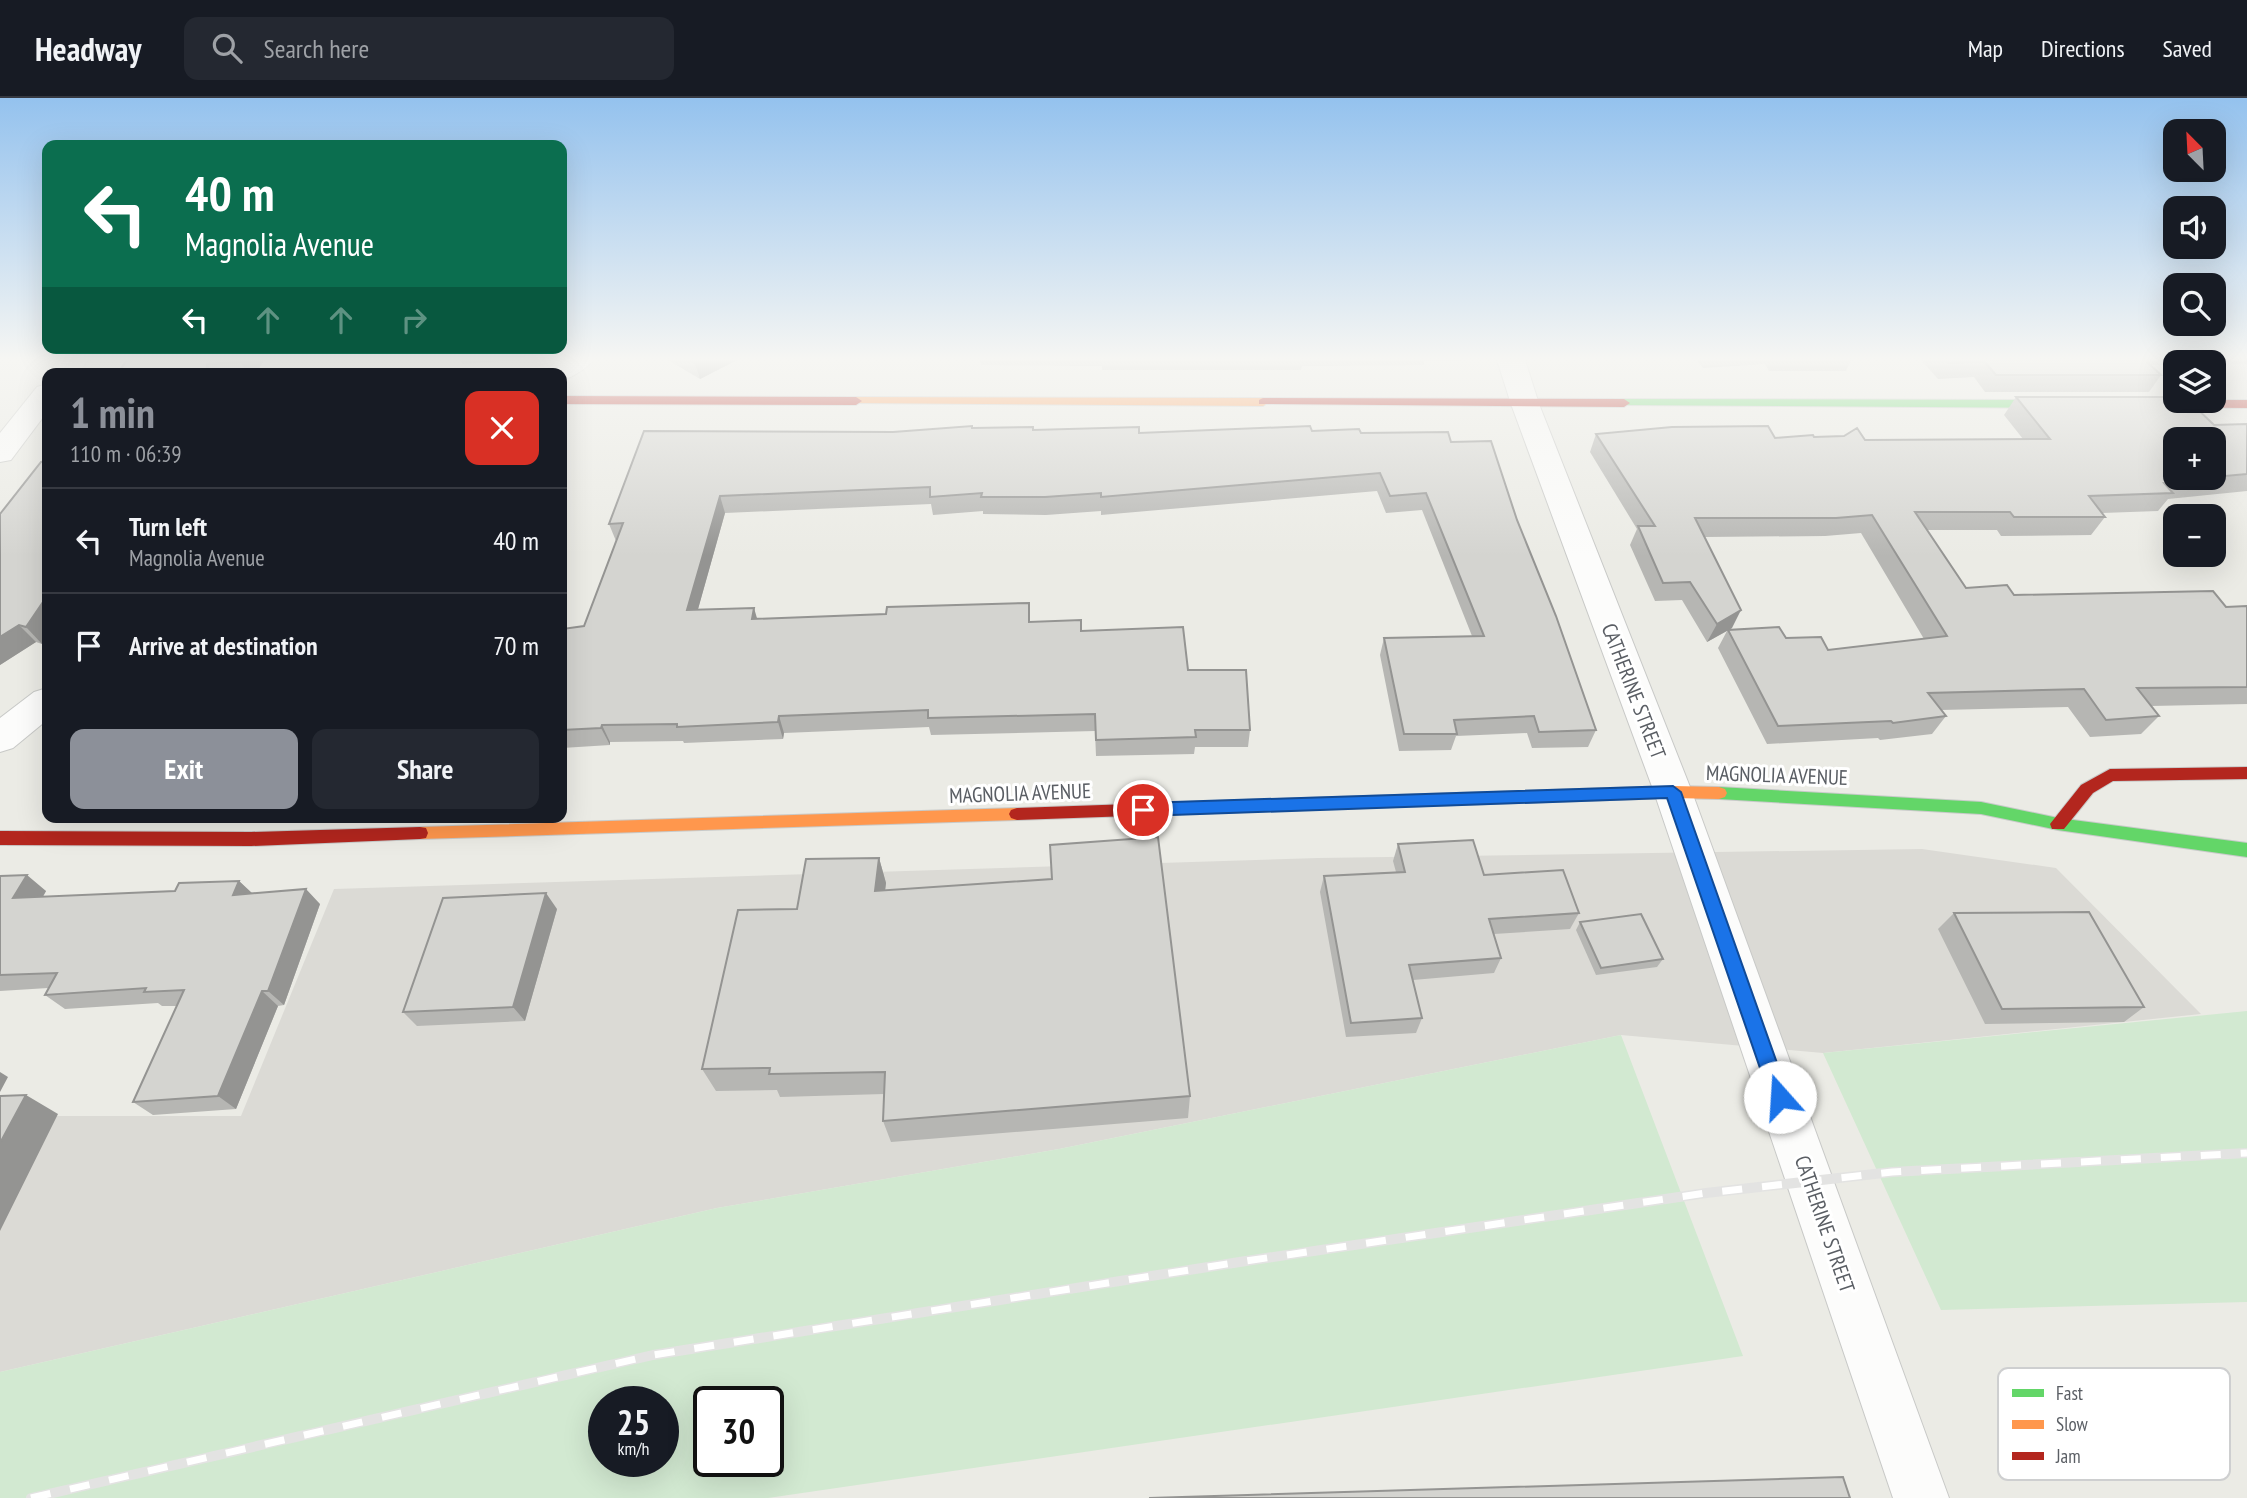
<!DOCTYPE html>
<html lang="en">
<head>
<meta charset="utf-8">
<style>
	body { margin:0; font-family:"PT Sans Narrow",sans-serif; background:#242831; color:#f1f3f6; height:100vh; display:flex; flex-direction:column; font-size:26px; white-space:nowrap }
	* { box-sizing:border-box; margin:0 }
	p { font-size:23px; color:#9ea1a6 }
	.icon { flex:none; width:38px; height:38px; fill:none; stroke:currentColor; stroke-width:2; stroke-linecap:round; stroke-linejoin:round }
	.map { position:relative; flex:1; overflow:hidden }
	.sheet { position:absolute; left:42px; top:270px; width:525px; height:455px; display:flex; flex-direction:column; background:#171b24; border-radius:14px; box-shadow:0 7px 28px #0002 }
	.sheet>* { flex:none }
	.guide { position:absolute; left:42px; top:42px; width:525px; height:214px; border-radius:14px; box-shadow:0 7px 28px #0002; background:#0b6e4f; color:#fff; overflow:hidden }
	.needle { width:46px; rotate:336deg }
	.controls { position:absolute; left:2163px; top:21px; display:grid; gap:14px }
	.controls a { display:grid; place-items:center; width:63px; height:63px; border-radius:14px; background:#171b24; box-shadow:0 7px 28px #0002; font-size:35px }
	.speed { position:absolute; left:588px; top:1288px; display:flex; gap:14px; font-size:35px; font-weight:700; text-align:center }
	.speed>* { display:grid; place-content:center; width:91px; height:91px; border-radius:50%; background:#171b24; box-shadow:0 7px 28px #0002; line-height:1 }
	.speed small { font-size:18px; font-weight:400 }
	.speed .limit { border:4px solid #111; border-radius:10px; background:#fff; color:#111 }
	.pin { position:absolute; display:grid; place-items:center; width:60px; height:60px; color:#fff; margin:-30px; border:4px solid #fff; border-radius:50%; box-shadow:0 2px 7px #0007 }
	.me { position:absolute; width:77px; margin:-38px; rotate:341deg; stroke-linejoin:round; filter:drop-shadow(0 0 5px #0008) }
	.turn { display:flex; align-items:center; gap:24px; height:147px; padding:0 28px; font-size:32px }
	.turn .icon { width:91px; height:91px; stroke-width:2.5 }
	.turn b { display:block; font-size:49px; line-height:60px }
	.lanes { display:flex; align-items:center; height:66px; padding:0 28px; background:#0003; justify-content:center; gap:35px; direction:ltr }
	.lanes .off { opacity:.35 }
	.round { display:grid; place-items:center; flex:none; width:74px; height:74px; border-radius:14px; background:#242831 }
	.summary { display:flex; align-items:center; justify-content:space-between; height:119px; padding:0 28px }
	h1 { font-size:42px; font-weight:700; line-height:52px; color:#8c9099 }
	.primary-button { display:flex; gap:14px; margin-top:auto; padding:14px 28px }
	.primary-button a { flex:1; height:80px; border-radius:14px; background:#8c9099; color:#fff; font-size:28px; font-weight:700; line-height:80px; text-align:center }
	.primary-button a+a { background:#242831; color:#f1f3f6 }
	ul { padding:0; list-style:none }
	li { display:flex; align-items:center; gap:21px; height:105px; padding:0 28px; border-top:2px solid #363941 }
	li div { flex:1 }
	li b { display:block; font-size:26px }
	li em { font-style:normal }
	header { display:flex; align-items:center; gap:42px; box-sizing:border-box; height:98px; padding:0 35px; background:#171b24; border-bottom:2px solid #363941 }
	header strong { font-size:33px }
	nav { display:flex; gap:38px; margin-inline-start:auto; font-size:24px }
	.search { width:490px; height:63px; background:#242831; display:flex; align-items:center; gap:18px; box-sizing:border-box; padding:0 24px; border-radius:14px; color:#9ea1a6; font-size:26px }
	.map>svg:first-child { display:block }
	.industrial { fill:#dbdad5 }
	.green { fill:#d2e9d1; fill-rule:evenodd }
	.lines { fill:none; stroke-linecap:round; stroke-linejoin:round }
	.street-casing { stroke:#c8c9c7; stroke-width:2 }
	.fast-casing { stroke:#c8cac9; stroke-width:2 }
	.slow-casing { stroke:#c8cac9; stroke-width:2 }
	.jam-casing { stroke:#c8cac9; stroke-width:2 }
	.street { fill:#fcfcfb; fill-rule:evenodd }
	.fast { fill:#63d668; fill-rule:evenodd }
	.slow { fill:#ff974d; fill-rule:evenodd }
	.jam { fill:#b3261e; fill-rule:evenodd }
	.rail-casing { stroke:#e3e3e2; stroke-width:10 }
	.rail { stroke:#fff; stroke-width:7; stroke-dasharray:20; stroke-linecap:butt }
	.wall { fill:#b6b6b3; fill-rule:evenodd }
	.shaded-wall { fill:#949492 }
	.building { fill:#d4d4d0; stroke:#949492; stroke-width:2 }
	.route { fill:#1a73e8; stroke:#114b97; stroke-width:2 }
	.labels { text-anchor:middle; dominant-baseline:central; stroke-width:6; stroke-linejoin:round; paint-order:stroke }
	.street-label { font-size:21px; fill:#5a5e64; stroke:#fff }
	.key { fill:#fff; stroke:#cecfd0; stroke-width:2 }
	.key-label { font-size:19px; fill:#5a5e64 }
</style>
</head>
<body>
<header>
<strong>Headway</strong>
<div class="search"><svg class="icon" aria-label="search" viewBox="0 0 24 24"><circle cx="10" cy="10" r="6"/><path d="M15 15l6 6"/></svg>Search here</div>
<nav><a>Map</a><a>Directions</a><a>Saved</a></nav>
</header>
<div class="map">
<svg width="2247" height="1400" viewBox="0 0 2247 1400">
	<rect width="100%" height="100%" fill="#ebebe5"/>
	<path class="industrial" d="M1922 751 2056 770 2201 916 1823 955 1621 937 1059 1051 717 1110 0 1274V1018H241L334 791 1318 760Z"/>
	<path class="green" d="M2247 913V1204L1941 1212 1823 955Z
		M1621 937 1743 1258 768 1400H0V1274L717 1110 1059 1051ZM604 1304H663V1363H604ZM709 1304H768V1363H709Z"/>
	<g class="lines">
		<g class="street-casing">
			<path id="street" d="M59 262H88L78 275H49Z
				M559 262H593C586 271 573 279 562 282V275H543Z
				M1497 262H1525L1539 306 1692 694 1949 1400H1893L1654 694 1511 306Z
				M47 286V314L11 362 0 364V335L37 289Z
				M47 590V622L13 650 0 654V620L34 594Z"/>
		</g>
		<g class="fast-casing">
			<path id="fast" d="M1624 301 2065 302 2071 306 2065 310 1620 307V303Z
				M1719 689 1981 704 2058 720 2247 745V759L2058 732 1981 716 1719 701 1713 699 1711 695 1713 691Z"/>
		</g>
		<g class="slow-casing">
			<path id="slow" d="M856 299 1263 300 1269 304 1263 308 852 305V301Z
				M1673 688 1719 689 1725 691 1727 695 1725 699 1719 701 1673 700 1303 712 1297 710 1295 706 1297 702 1303 700Z
				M1017 710 1023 712 1025 716 1023 720 1017 722 420 741 414 740 412 735 414 730 420 729Z"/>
		</g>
		<g class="jam-casing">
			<path id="jam" d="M562 298 856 299 862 303 856 307 562 306Z
				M1263 300 1624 301 1630 305 1624 309 1259 306V302Z
				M2139 302H2247V310L2135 309V303Z
				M2247 669V681L2113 683 2093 695 2064 731H2052L2050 726 2081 687 2110 671Z
				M1303 700 1309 702 1311 706 1309 710 1303 712 1017 722 1011 720 1009 716 1011 712 1017 710Z
				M420 729 426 730 428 735 426 740 420 741 251 748 0 747V733L251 734Z"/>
		</g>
		<use href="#street" class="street"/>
		<use href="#fast" class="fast"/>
		<use href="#slow" class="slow"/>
		<use href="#jam" class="jam"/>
		<g class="rail-casing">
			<path id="rail" d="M31 1400 653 1257 1246 1163 1706 1095 1892 1074 2247 1055"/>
		</g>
		<use href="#rail" class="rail"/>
	</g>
	<path class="wall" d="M127 262H264L256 275H118Z
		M460 262H518L463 266Z
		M668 262H737L700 281Z
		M980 262H1462V263H1424V267L1302 268 1301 272H1102V268L981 267Z
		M1697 262H1851L1846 273H1769L1765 266 1703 270Z
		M1921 262H2247V266L2175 264V267H2151L2161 277 2149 294H1985L1974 279 1938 281Z
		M2016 299 2214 327 2247 326V393L2168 401 2158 413 2102 415 2105 419 2091 437 2001 438 1997 432H1927L1966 490 2014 497 2226 509 2247 508V606L2151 608 2159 618 2141 636 2090 639 2068 609 1941 612 1946 618 1932 636 1880 642 1878 640 1767 646 1718 550 1727 533 1707 544 1682 502 1655 503 1630 447 1637 431 1590 354 1596 336 1775 340 1814 339 1865 342 2023 341 2004 317ZM1861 435 1924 541 1828 552 1786 540 1729 532 1732 530 1704 439 1825 438Z
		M972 330 1139 335 1312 333 1361 335 1451 344 1517 422 1596 632 1588 649 1532 650 1527 635 1456 638 1451 652 1399 653 1380 557 1384 540 1472 538 1422 412 1386 415 1377 393 1101 417V413L1046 417 983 416V413L933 417 931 406 725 415 698 511 758 521 1031 524 1081 533 1188 572 1250 632 1248 649H1195L1194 656 1096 658 1095 633 931 637 929 629 784 635 783 641 684 645 683 643 610 644V647L562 650V531L584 528 616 443 609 426 893 334Z
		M47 363 42 546 36 544 0 567Z
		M1398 746 1484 777 1579 815 1570 831 1494 836 1501 860 1494 875 1413 882 1422 920 1416 935 1346 939 1320 794 1324 778 1396 774 1393 763Z
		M879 760 886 785 885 792 1190 998 1188 1020 891 1044 883 1023 884 996 780 999 777 992 716 993 702 971 797 811Z
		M0 778 46 793 43 799 175 793 239 783 253 796 320 806 284 907 278 908 236 1011 153 1017 133 1004 177 908H162L158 905 65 911 45 897 48 890 0 893Z
		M557 811 525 923 417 928 403 914Z
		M1954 815 2144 909 2124 924 1985 926 1938 831Z
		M1580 824 1663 861 1657 869 1596 877 1576 832Z"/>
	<path class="shaded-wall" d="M242 262H264L256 275H247L241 264Z
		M701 262H737L700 281 695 265Z
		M207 266 213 275H207Z
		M720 398 725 415 693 529 687 512Z
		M47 498V538L42 546 26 529Z
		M754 510 759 527 752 521Z
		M1741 512 1732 530 1707 544 1717 526Z
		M19 527 36 544 0 567V539Z
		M779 618 784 635 783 641 778 624Z
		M602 627 610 644V647L601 630Z
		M879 760 886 785 882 818 875 793Z
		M27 777 46 793 33 815 13 800Z
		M239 783 255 798 233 797Z
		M306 791 320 806 284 907 268 893Z
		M546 795 557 811 525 923 513 909Z
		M262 893 278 908 236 1011 218 998Z
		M0 974 8 979 0 994Z
		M26 997 58 1016 0 1133V1045Z"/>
	<path class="building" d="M127 262H242L241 264 207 266V275H118Z
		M690 262H701L695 265Z
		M1946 262H2145L2161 277H1996L1984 263 1948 265Z
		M2016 299H2175V303H2189L2214 327 2247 326V376L2214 379V341H2175V380H2211L2164 385 2173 395 2089 398 2105 419H2014L2010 414H1915L1966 490 2007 487 2014 497 2213 493 2226 509 2247 508V589L2137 590 2159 618 2106 622 2084 591 1928 595 1946 618 1893 625 1891 623 1778 628 1728 532 1779 529 1786 540 1821 539 1828 552 1947 538 1872 417 1836 420H1695L1741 512 1717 526 1690 484 1663 485 1638 428H1655L1596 336 1672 329 1768 328 1775 340 1813 337 1814 339 1844 338 1857 330 1865 342 2050 341Z
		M972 328V330L1033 329V332L1139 329V335L1310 328 1312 333 1359 331 1361 335 1448 334 1451 344 1491 343 1517 422 1556 518 1596 632 1539 634 1534 618 1454 622 1457 636H1404L1384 540 1484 538 1426 395 1390 398 1380 375 1101 399V395L1045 399H981L982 395 930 399V389L720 398 687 512 754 510 752 521 886 516 887 509 1029 505V524L1081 522V533L1183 529 1188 572H1246L1250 632H1195L1196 639 1096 642 1095 616 928 620V612L779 618 778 624 677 629V626L602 627 601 630 562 632V531L584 528 623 425 609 426 644 333 893 334Z
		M47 363V498L26 529 19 527 0 539V416L41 364Z
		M1158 739 1190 998 883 1023 885 974 769 976 770 970 702 971 738 812 797 811 806 761 879 760 875 793 1052 781 1050 747Z
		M1473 742 1484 777 1563 772 1579 815 1489 821 1501 860 1409 867 1422 920 1351 925 1324 778 1405 774 1398 746Z
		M27 777 13 800 175 793 179 785 239 783 233 797 306 791 268 893H262L218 998 133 1004 184 892 144 894 146 890 45 897 57 875 0 877V778Z
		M546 795 513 909 403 914 443 800Z
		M2089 814 2144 909 2002 911 1954 815Z
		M1641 816 1663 861 1601 870 1580 824Z
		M26 997 0 1045V998Z
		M1843 1379 1850 1400H1149Z"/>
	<linearGradient id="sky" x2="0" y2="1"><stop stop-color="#94c2ee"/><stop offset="0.57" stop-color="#f6f6f3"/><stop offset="1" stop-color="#f6f6f3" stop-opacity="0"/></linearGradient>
	<rect width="2247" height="458" fill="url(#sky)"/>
	<path class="route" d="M1673 688 1681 694 1789 999 1787 1005 1780 1008 1773 1005 1770 999 1667 700 1143 718 1135 712 1143 705Z"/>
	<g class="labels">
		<g class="street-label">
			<text transform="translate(1634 593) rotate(69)">CATHERINE STREET</text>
			<text transform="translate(1777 677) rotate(2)">MAGNOLIA AVENUE</text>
			<text transform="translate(1020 695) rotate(-2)">MAGNOLIA AVENUE</text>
			<text transform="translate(1825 1126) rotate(71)">CATHERINE STREET</text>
		</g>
	</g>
	<rect x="1998" y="1270" width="232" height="112" rx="10" class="key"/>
	<rect x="2012" y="1291" width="32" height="8" fill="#63d668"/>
	<rect x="2012" y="1322" width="32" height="9" fill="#ff974d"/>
	<rect x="2012" y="1354" width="32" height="8" fill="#b3261e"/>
	<g class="key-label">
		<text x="2056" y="1302">Fast</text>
		<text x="2056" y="1333">Slow</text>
		<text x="2056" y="1365">Jam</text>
	</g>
</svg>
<div class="controls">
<a><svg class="needle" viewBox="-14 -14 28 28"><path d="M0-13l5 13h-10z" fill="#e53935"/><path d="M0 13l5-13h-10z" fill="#9ea1a6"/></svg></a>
<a><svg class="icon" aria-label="sound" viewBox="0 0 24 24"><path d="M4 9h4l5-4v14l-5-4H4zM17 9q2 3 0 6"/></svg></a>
<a><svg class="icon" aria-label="search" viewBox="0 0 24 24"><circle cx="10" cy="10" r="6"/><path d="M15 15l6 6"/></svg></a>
<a><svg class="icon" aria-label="layers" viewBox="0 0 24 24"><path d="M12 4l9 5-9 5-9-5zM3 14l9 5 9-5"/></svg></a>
<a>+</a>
<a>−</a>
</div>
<div class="speed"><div>25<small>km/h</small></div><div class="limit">30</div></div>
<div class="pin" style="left:1143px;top:712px;background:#d93025"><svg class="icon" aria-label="arrive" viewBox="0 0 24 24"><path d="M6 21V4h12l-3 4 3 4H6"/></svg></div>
<svg class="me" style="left:1780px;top:999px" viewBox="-20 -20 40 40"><circle r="19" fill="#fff"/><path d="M0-13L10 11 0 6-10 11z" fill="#1a73e8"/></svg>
<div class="guide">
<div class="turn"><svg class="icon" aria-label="left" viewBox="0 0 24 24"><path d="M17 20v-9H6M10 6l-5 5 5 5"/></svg><div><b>40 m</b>Magnolia Avenue</div></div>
<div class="lanes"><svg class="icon" aria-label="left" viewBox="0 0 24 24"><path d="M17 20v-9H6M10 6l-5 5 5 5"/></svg><svg class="icon off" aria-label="ahead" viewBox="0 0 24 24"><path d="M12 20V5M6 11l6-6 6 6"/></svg><svg class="icon off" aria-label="ahead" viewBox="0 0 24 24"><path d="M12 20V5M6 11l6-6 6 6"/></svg><svg class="icon off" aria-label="right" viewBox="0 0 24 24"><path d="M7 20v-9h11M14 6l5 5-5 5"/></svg></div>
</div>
<section class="sheet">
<div class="summary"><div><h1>1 min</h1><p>110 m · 06:39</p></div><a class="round" style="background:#d93025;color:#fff"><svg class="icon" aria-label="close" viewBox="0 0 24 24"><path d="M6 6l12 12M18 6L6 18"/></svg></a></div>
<ul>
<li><svg class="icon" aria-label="left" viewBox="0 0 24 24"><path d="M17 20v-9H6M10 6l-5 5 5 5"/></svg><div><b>Turn left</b><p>Magnolia Avenue</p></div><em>40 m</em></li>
<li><svg class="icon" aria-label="arrive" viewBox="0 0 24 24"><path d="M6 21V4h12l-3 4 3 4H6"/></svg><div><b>Arrive at destination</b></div><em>70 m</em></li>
</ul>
<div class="primary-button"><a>Exit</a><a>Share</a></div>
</section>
</div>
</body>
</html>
